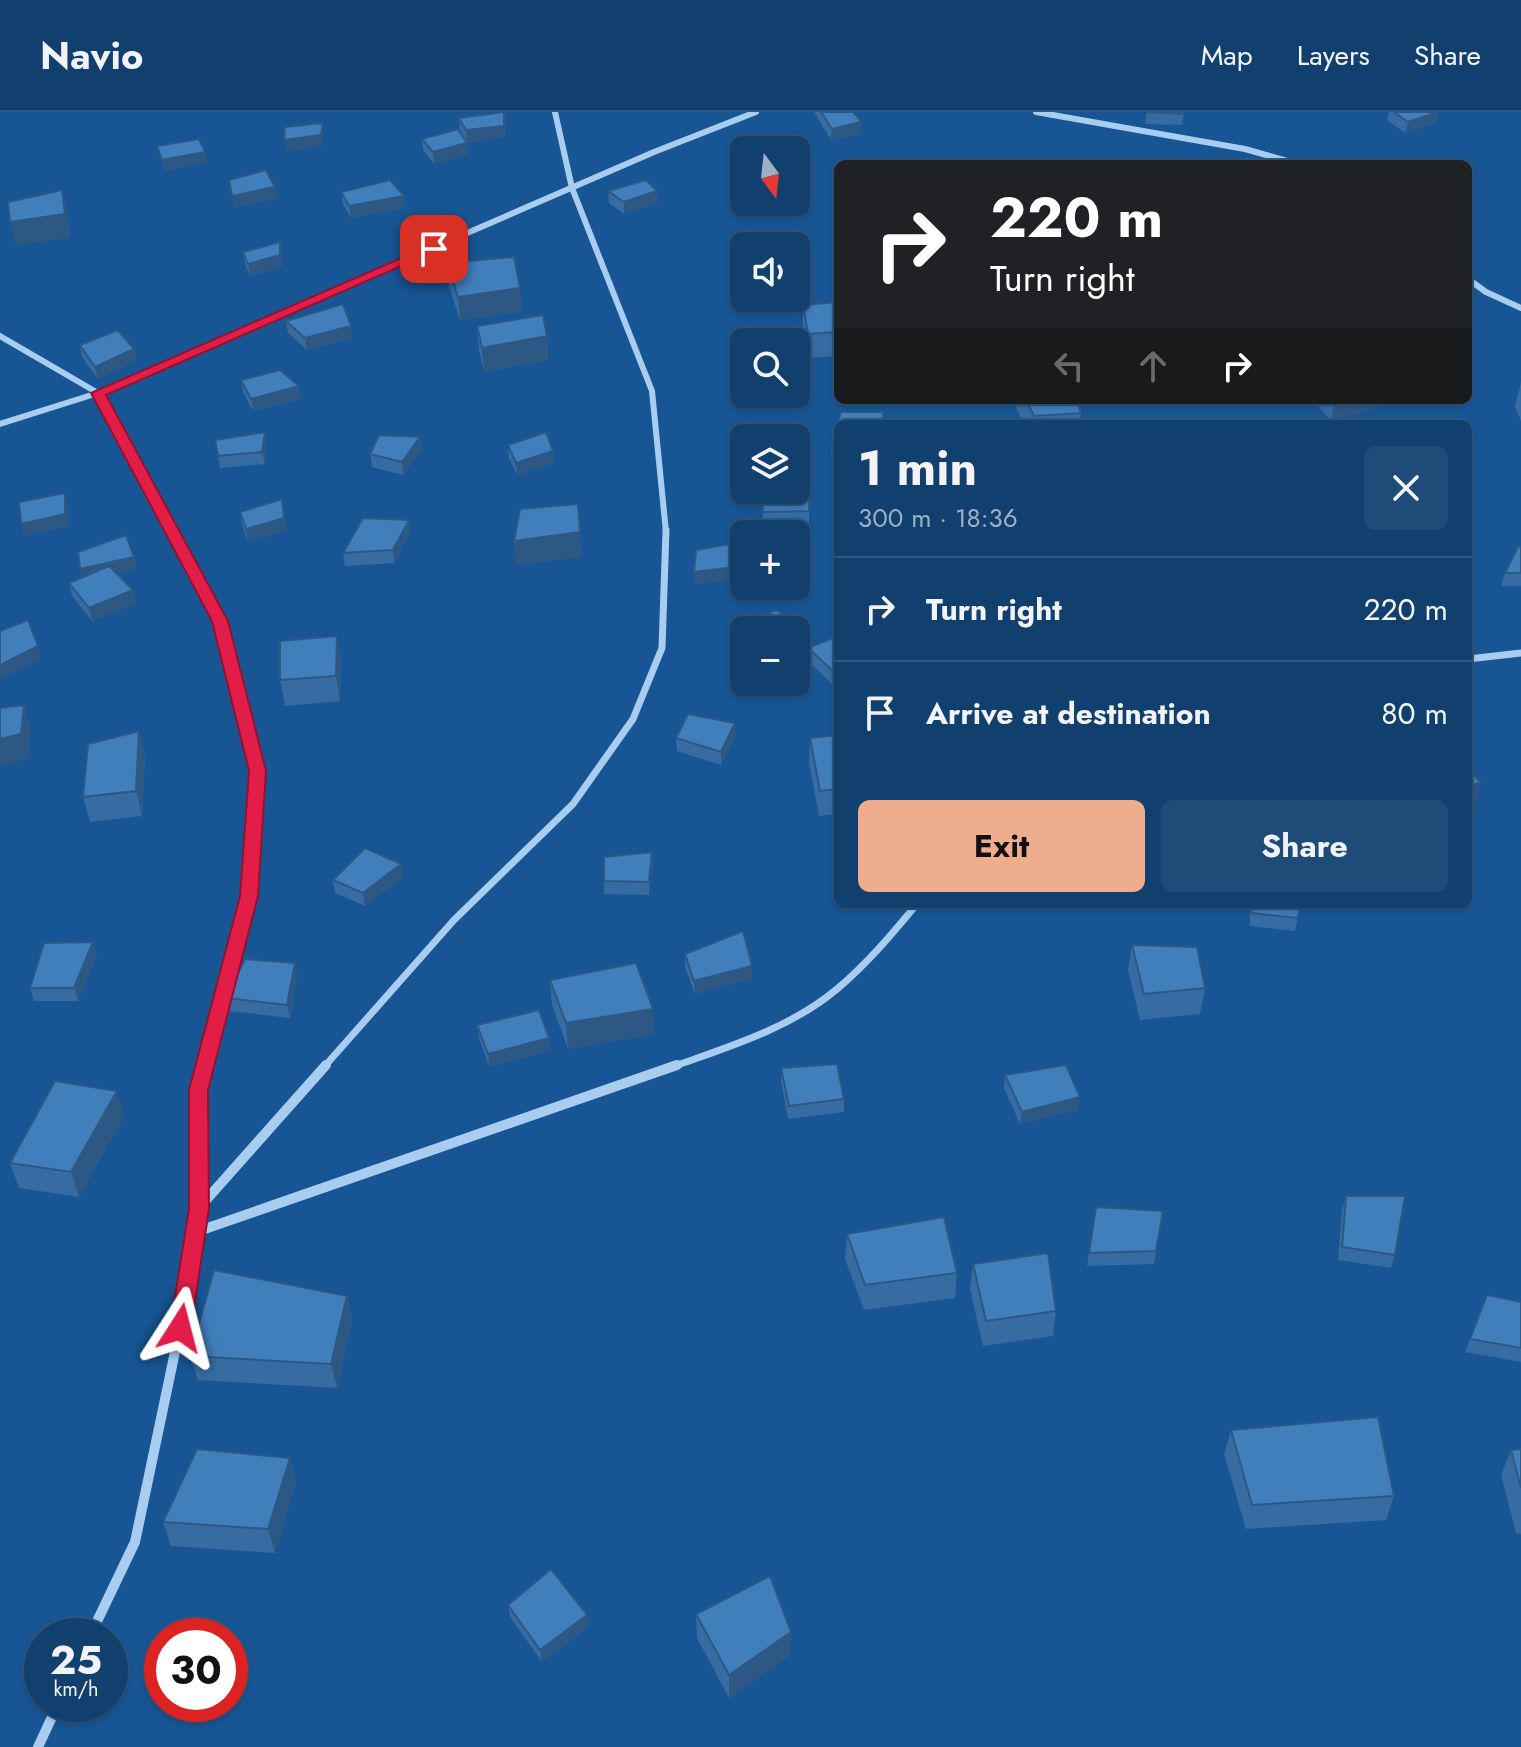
<!DOCTYPE html>
<html lang="en">
<head>
<meta charset="utf-8">
<style>
	body { margin:0; font-family:Jost,sans-serif; background:#1e4b77; color:#f1f3f6; height:100vh; display:flex; flex-direction:column; font-size:30px; white-space:nowrap }
	* { box-sizing:border-box; margin:0 }
	p { font-size:26px; color:#9cafc3 }
	.icon { flex:none; width:44px; height:44px; fill:none; stroke:currentColor; stroke-width:2; stroke-linecap:round; stroke-linejoin:round }
	.map { position:relative; flex:1; overflow:hidden }
	.side { position:absolute; left:834px; top:308px; width:638px; height:488px; display:flex; flex-direction:column; background:#11406f; border-radius:12px; box-shadow:0 2px 6px #0004,0 0 0 2px #305982 }
	.side>* { flex:none }
	.top-card { position:absolute; left:834px; top:48px; width:638px; height:244px; border-radius:12px; box-shadow:0 2px 6px #0004,0 0 0 2px #305982; background:#202124; color:#fff; overflow:hidden }
	.needle { width:52px; rotate:165deg }
	.buttons { position:absolute; left:730px; top:24px; display:grid; gap:16px }
	.buttons a { display:grid; place-items:center; width:80px; height:80px; border-radius:12px; background:#11406f; box-shadow:0 2px 6px #0004,0 0 0 2px #305982; font-size:40px }
	.speed { position:absolute; left:24px; top:1506px; display:flex; gap:16px; font-size:40px; font-weight:700; text-align:center }
	.speed>* { display:grid; place-content:center; width:104px; height:104px; border-radius:50%; background:#11406f; box-shadow:0 2px 6px #0004,0 0 0 2px #305982; line-height:1 }
	.speed small { font-size:20px; font-weight:400 }
	.speed .limit { border:12px solid #d22; background:#fff; color:#111 }
	.pin { position:absolute; display:grid; place-items:center; width:68px; height:68px; color:#fff; margin:-34px; border-radius:16px; box-shadow:0 4px 12px #0006 }
	.me { position:absolute; width:88px; margin:-44px; rotate:9deg; stroke-linejoin:round; filter:drop-shadow(0 0 6px #0008) }
	.turn { display:flex; align-items:center; gap:28px; height:168px; padding:0 24px; font-size:36px }
	.turn .icon { width:104px; height:104px; stroke-width:2.5 }
	.turn b { display:block; font-size:56px; line-height:68px }
	.lanes { display:flex; align-items:center; height:76px; padding:0 24px; background:#0003; justify-content:center; gap:40px; direction:ltr }
	.lanes .off { opacity:.35 }
	.round { display:grid; place-items:center; flex:none; width:84px; height:84px; border-radius:12px; background:#1e4b77 }
	.head { display:flex; align-items:center; justify-content:space-between; height:136px; padding:0 24px }
	h1 { font-size:48px; font-weight:700; line-height:60px }
	.button { display:flex; gap:16px; margin-top:auto; padding:16px 24px }
	.button a { flex:1; height:92px; border-radius:12px; background:#eead8d; color:#111; font-size:32px; font-weight:700; line-height:92px; text-align:center }
	.button a+a { background:#1e4b77; color:#f1f3f6 }
	ul { padding:0; list-style:none }
	li { display:flex; align-items:center; gap:24px; height:104px; padding:0 24px; border-top:2px solid #305982 }
	li div { flex:1 }
	li b { display:block; font-size:30px }
	li em { font-style:normal }
	header { display:flex; align-items:center; gap:48px; box-sizing:border-box; height:112px; padding:0 40px; background:#11406f; border-bottom:2px solid #305982 }
	header strong { font-size:38px }
	nav { display:flex; gap:44px; margin-inline-start:auto; font-size:28px }
	.map>svg:first-child { display:block }
	.lines { fill:none; stroke-linecap:round; stroke-linejoin:round }
	.street-far2 { stroke:#a8cdf1; stroke-width:6 }
	.street-far1 { stroke:#a8cdf1; stroke-width:7 }
	.street { stroke:#a8cdf1; stroke-width:10 }
	.wall { fill:#376ca2 }
	.shaded-wall { fill:#2d5884 }
	.building { fill:#407ebc; stroke:#2d5884; stroke-width:2 }
	.route { fill:#e11d48; stroke:#92132f; stroke-width:2 }
</style>
</head>
<body>
<header>
<strong>Navio</strong>
<nav><a>Map</a><a>Layers</a><a>Share</a></nav>
</header>
<div class="map">
<svg width="1521" height="1635" viewBox="0 0 1521 1635">
	<rect width="100%" height="100%" fill="#175594"/>
	<g class="lines">
		<path class="street-far2" d="M555 0 572 76 652 279 666 420
			M1036 0 1245 37 1298 52
			M1468 167 1486 180 1521 196
			M0 224 98 281 173 420
			M0 312 98 281 654 40 756 0"/>
		<path class="street-far1" d="M172 418 220 509 258 659 249 784 204 955
			M1468 547 1521 541
			M324 955 454 808 573 692 633 607 662 536 666 418
			M672 955C728 935 791 916 837 877 867 852 892 822 917 792"/>
		<path class="street" d="M199 1096 326 953
			M196 1120 677 953
			M90 1524 135 1430 180 1216 199 1097 198 978 205 953
			M38 1635 58 1592"/>
	</g>
	<path class="wall" d="M504 0 505 25 467 30 460 18 459 6Z
		M814 0H853L861 22 831 28Z
		M1147 0H1184L1182 13 1145 12Z
		M1389 0H1439L1436 11 1405 21 1387 8Z
		M422 27 467 31 468 42 434 52 423 38Z
		M608 79 658 91 624 102 609 91Z
		M341 80 405 96 351 106 343 92Z
		M280 130 282 155 250 164 245 152 243 140Z
		M447 151 522 200 460 208 449 175Z
		M838 190V244L808 246 803 217V193Z
		M286 209 352 226 307 238 288 221Z
		M477 214 547 224 548 248 484 260 479 238Z
		M80 233 134 237 136 249 98 267 82 245Z
		M241 268 301 287 253 299 243 280Z
		M1521 270V309L1515 294Z
		M1017 288H1077L1081 301 1080 312H1024L1016 296Z
		M1313 288H1385L1384 293 1331 309Z
		M838 312V342H831L832 330Z
		M265 320 267 333 265 352 220 356 215 328Z
		M420 325 421 338 403 363 372 355 370 342Z
		M508 333 553 339 554 351 517 363 509 346Z
		M809 370V412H763V400Z
		M282 387 286 419 248 430 242 412 240 400Z
		M410 421 394 451 345 454 343 441Z
		M1521 435V474H1501L1505 461Z
		M134 445 137 458 117 462 133 478 136 491 92 509 72 484 69 471Z
		M776 498 807 518V530L796 536V518H744V543L729 534V521Z
		M337 524 341 549 340 589 285 594 280 568Z
		M838 524 833 573 808 549V536Z
		M139 619 145 644 142 704 90 710 83 685Z
		M838 623V702L819 704 809 651 810 626Z
		M736 624 721 653 677 639 676 626Z
		M652 740 653 753 649 783 604 782V769Z
		M403 765 365 794 335 781 333 768Z
		M1250 792H1300L1295 819 1250 814Z
		M93 830 97 843 78 889H34L30 876Z
		M1132 833 1205 876 1200 902 1140 908 1128 858Z
		M685 842 752 854V867L695 882 685 855Z
		M295 851 297 864 290 906 229 899 226 886Z
		M550 868 655 922 568 937 552 893Z
		M477 913 549 926 550 939 489 955 479 926Z
		M781 956 844 987V1000L788 1007 781 969Z
		M1005 963 1078 998 1020 1012 1004 976Z
		M124 1004 79 1085 19 1076 10 1051Z
		M1346 1084 1395 1143 1391 1156 1338 1148 1342 1097Z
		M1096 1095 1163 1099 1154 1152 1087 1154Z
		M847 1122 957 1161 955 1186 864 1198 845 1147Z
		M973 1152 1056 1199 1053 1224 983 1234 970 1177Z
		M1487 1183 1521 1190V1250L1465 1240Z
		M347 1184 352 1209 337 1276 198 1268 190 1244Z
		M1231 1318 1394 1384 1386 1408 1246 1417 1224 1342Z
		M1521 1337V1422L1516 1421 1501 1363 1511 1338Z
		M290 1346 296 1370 275 1441 171 1434 163 1410Z
		M508 1493 587 1503 589 1515 542 1550 510 1505Z
		M696 1502 791 1543 729 1586 697 1526Z"/>
	<path class="shaded-wall" d="M504 0 505 25 467 30 466 18Z
		M1439 0 1436 11 1405 21 1408 10Z
		M861 10V22L831 28 832 17Z
		M323 11 324 22 322 34 286 40 284 28Z
		M467 31 468 42 434 52 433 40Z
		M205 40 207 51 164 60 162 48Z
		M275 75 277 87 234 96 232 84Z
		M62 78 68 101 70 126 15 133 10 110Z
		M657 79 658 91 624 102V90Z
		M404 84 405 96 351 106 349 94Z
		M280 130 282 155 250 164 248 152Z
		M520 176 522 200 460 208 458 185Z
		M351 214 352 226 307 238 305 226Z
		M547 224 548 248 484 260 482 236Z
		M134 237 136 249 98 267 95 255Z
		M299 274 301 287 253 299 251 287Z
		M1335 288H1385L1384 293 1331 309Z
		M265 320 267 333 265 352 262 340Z
		M420 325 421 338 403 363 402 350Z
		M553 339 554 351 517 363 516 351Z
		M65 381 68 393V415L24 424 21 412Z
		M282 387 286 419 248 430 246 417Z
		M409 408 410 421 394 451 393 438Z
		M580 420 582 445 516 454 514 429Z
		M134 445 137 458 83 470 80 457Z
		M744 454V466L695 473 694 460Z
		M133 478 136 491 92 509 89 496Z
		M807 518V530L796 536V523Z
		M337 524 341 549 340 589 336 564Z
		M38 534 41 547 0 567V553Z
		M838 557V570L833 573 834 560Z
		M24 593 31 618 28 647 0 654V627Z
		M735 611 736 624 721 653V640Z
		M139 619 145 644 142 704 136 679Z
		M1481 671 1474 697 1468 698V674Z
		M652 740 653 753 649 783V770Z
		M401 752 403 765 365 794 363 781Z
		M93 830 97 843 78 889 74 876Z
		M295 851 297 864 290 906 287 893Z
		M752 854V867L695 882 694 869Z
		M653 897 655 922 568 937 566 911Z
		M549 926 550 939 489 955 488 942Z
		M117 979 124 1004 79 1085 71 1060Z
		M1080 985 1078 998 1020 1012 1022 1000Z
		M347 1184 352 1209 337 1276 331 1252Z
		M290 1346 296 1370 275 1441 268 1417Z
		M587 1503 589 1515 542 1550 540 1538Z
		M791 1520V1543L729 1586V1563Z"/>
	<path class="building" d="M504 0V14L466 18 459 6Z
		M821 0H853L861 10 832 17Z
		M1147 0H1184L1183 2Z
		M1394 0H1438L1408 10Z
		M323 11 321 23 284 28 285 15Z
		M458 17 467 31 433 40 422 27Z
		M781 23 786 38H755L754 26Z
		M199 27 205 40 162 48 157 34Z
		M266 58 275 75 232 84 229 68Z
		M390 68 404 84 349 94 341 80Z
		M646 68 657 79 624 90 608 79Z
		M62 78 65 102 10 110 8 90Z
		M280 130V143L248 152 243 140Z
		M514 145 520 176 458 185 447 151Z
		M838 190V220L808 222 803 193Z
		M343 192 351 214 305 226 286 209Z
		M543 203 547 224 482 236 477 214Z
		M118 218 134 237 95 255 80 233Z
		M280 258 299 274 251 287 241 268Z
		M1026 288H1077L1081 301 1034 304Z
		M841 300H883L882 312H838V330H832Z
		M265 320 262 340 218 344 215 328Z
		M546 320 553 339 516 351 508 333Z
		M379 323 420 325 402 350 370 342Z
		M796 369 809 370V399L763 400V378H796Z
		M65 381V402L21 412 19 390Z
		M282 387 284 406 246 417 240 400Z
		M578 392 580 420 514 429 520 397Z
		M363 406 409 408 393 438 343 441Z
		M126 423 134 445 80 457 78 440Z
		M741 430 744 439V454L694 460 696 438Z
		M1518 435H1521V461H1505Z
		M109 454 133 478 89 496 69 471Z
		M776 498 807 518 796 523V518H744V530L729 521Z
		M28 508 38 534 0 553V519Z
		M337 524 336 564 280 568V529Z
		M838 524V557L834 560 808 536Z
		M24 593 21 622 0 627V596Z
		M688 602 735 611 721 640 676 626Z
		M139 619 136 679 83 685 88 632Z
		M838 623V677L820 679 810 626Z
		M1468 656 1481 671 1468 674Z
		M365 736 401 752 363 781 333 768Z
		M652 740 649 770 604 769V745Z
		M1253 792H1300L1298 806 1252 801Z
		M743 819 752 854 694 869 685 842Z
		M93 830 74 876H30L44 831Z
		M1132 833 1197 835 1205 876 1144 882Z
		M245 847 295 851 287 893 226 886Z
		M636 851 653 897 566 911 550 868Z
		M539 898 549 926 488 942 477 913Z
		M837 952 844 987 789 994 781 956Z
		M1066 953 1080 985 1022 1000 1005 963Z
		M55 969 117 979 71 1060 10 1051Z
		M1346 1084H1405L1395 1143 1342 1135Z
		M1096 1095 1163 1099 1156 1139 1089 1141Z
		M944 1105 957 1161 865 1173 847 1122Z
		M1048 1141 1056 1199 986 1209 973 1152Z
		M214 1158 347 1184 331 1252 190 1244Z
		M1487 1183 1521 1190V1236L1470 1227Z
		M1378 1305 1394 1384 1252 1393 1231 1318Z
		M197 1337 290 1346 268 1417 163 1410Z
		M1521 1337V1376L1511 1338Z
		M551 1457 587 1503 540 1538 508 1493Z
		M770 1464 791 1520 729 1563 696 1502Z"/>
	<path class="route" d="M429 134 440 137 106 283 228 509 266 659 258 784 208 978 209 1097 191 1216 188 1222 180 1225 173 1222 170 1216 189 1097V978L240 784 249 659 212 509 91 281Z"/>
</svg>
<div class="buttons">
<a><svg class="needle" viewBox="-14 -14 28 28"><path d="M0-13l5 13h-10z" fill="#e53935"/><path d="M0 13l5-13h-10z" fill="#9cafc3"/></svg></a>
<a><svg class="icon" aria-label="sound" viewBox="0 0 24 24"><path d="M4 9h4l5-4v14l-5-4H4zM17 9q2 3 0 6"/></svg></a>
<a><svg class="icon" aria-label="search" viewBox="0 0 24 24"><circle cx="10" cy="10" r="6"/><path d="M15 15l6 6"/></svg></a>
<a><svg class="icon" aria-label="layers" viewBox="0 0 24 24"><path d="M12 4l9 5-9 5-9-5zM3 14l9 5 9-5"/></svg></a>
<a>+</a>
<a>−</a>
</div>
<div class="speed"><div>25<small>km/h</small></div><div class="limit">30</div></div>
<div class="pin" style="left:434px;top:137px;background:#d93025"><svg class="icon" aria-label="arrive" viewBox="0 0 24 24"><path d="M6 21V4h12l-3 4 3 4H6"/></svg></div>
<svg class="me" style="left:180px;top:1216px" viewBox="-20 -20 40 40"><path d="M0-17L14 15 0 8-14 15z" fill="#e11d48" stroke="#fff" stroke-width="4"/></svg>
<div class="top-card">
<div class="turn"><svg class="icon" aria-label="right" viewBox="0 0 24 24"><path d="M7 20v-9h11M14 6l5 5-5 5"/></svg><div><b>220 m</b>Turn right</div></div>
<div class="lanes"><svg class="icon off" aria-label="left" viewBox="0 0 24 24"><path d="M17 20v-9H6M10 6l-5 5 5 5"/></svg><svg class="icon off" aria-label="ahead" viewBox="0 0 24 24"><path d="M12 20V5M6 11l6-6 6 6"/></svg><svg class="icon" aria-label="right" viewBox="0 0 24 24"><path d="M7 20v-9h11M14 6l5 5-5 5"/></svg></div>
</div>
<section class="side">
<div class="head"><div><h1>1 min</h1><p>300 m · 18:36</p></div><a class="round"><svg class="icon" aria-label="close" viewBox="0 0 24 24"><path d="M6 6l12 12M18 6L6 18"/></svg></a></div>
<ul>
<li><svg class="icon" aria-label="right" viewBox="0 0 24 24"><path d="M7 20v-9h11M14 6l5 5-5 5"/></svg><div><b>Turn right</b></div><em>220 m</em></li>
<li><svg class="icon" aria-label="arrive" viewBox="0 0 24 24"><path d="M6 21V4h12l-3 4 3 4H6"/></svg><div><b>Arrive at destination</b></div><em>80 m</em></li>
</ul>
<div class="button"><a>Exit</a><a>Share</a></div>
</section>
</div>
</body>
</html>
